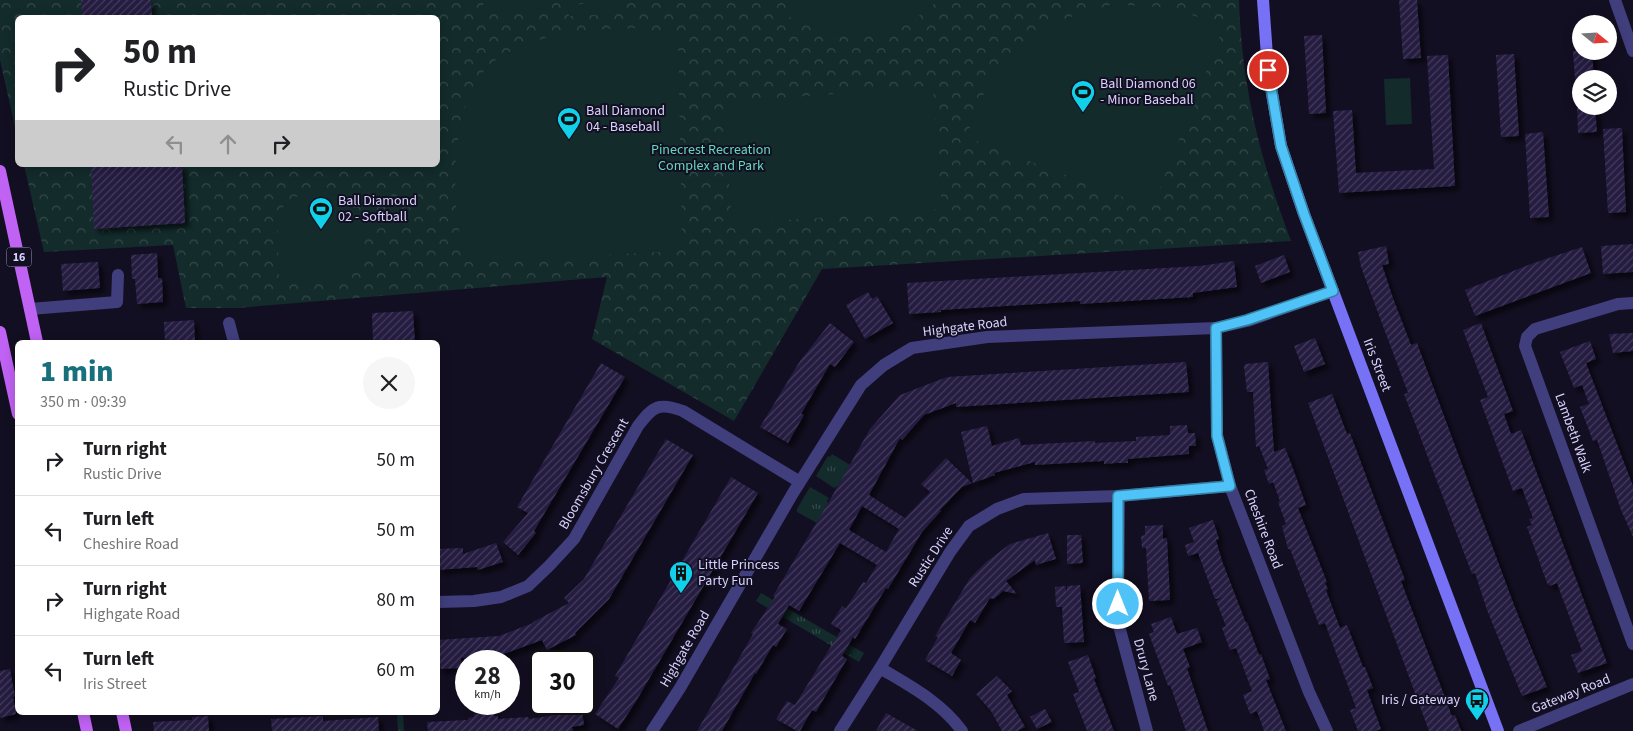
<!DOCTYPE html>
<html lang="en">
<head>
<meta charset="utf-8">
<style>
	body { margin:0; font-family:"Source Sans 3",sans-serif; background:#f6f6f6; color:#202124; height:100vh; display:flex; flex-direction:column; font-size:19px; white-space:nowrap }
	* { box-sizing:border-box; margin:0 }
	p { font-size:16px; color:#757577 }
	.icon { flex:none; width:28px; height:28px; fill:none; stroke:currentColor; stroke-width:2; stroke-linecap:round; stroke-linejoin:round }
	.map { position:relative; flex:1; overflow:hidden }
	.drawer { position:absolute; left:15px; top:340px; width:425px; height:375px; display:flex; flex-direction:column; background:#fff; border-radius:8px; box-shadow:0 2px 12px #0003 }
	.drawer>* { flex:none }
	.guide { position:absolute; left:15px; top:15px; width:425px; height:152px; border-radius:8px; box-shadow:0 2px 12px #0003; background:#fff; color:#202124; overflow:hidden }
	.needle { width:32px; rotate:108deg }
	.fabs { position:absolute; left:1572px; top:15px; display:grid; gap:10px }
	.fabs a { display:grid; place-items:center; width:45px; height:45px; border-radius:50%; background:#fff; box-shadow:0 2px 12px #0003; font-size:25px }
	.speed { position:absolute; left:455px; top:650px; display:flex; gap:10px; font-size:25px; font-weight:700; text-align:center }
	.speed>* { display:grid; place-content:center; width:65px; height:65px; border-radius:50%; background:#fff; box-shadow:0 2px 12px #0003; line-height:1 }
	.speed small { font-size:12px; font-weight:400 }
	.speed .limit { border:2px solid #111; border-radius:8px; background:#fff; color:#111 }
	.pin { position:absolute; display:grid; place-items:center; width:42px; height:42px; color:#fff; margin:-21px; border:2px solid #fff; border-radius:50%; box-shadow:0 1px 5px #0007 }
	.me { position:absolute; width:55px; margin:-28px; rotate:0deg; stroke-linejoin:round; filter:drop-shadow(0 0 4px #0008) }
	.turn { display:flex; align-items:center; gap:18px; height:105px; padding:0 25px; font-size:22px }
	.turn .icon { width:65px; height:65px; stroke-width:2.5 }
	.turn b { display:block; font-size:35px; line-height:42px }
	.lanes { display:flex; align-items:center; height:48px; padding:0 25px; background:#0003; justify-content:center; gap:25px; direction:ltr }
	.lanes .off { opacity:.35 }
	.round { display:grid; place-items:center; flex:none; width:52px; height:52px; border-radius:26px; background:#f6f6f6 }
	.overview { display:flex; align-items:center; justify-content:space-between; height:85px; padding:0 25px }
	h1 { font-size:30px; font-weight:800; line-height:38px; color:#19707d }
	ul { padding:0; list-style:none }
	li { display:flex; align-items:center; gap:15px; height:70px; padding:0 25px; border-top:1px solid #e0e0e0 }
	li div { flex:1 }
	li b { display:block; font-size:19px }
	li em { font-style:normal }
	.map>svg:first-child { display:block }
	.grass { fill:url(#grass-tufts) }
	.forest { fill:url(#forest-crowns) }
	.pitch { fill:#132b2b }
	.building { fill:url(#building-hatch); fill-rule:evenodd; filter:url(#shadow) }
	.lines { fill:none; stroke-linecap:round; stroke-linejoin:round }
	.street { stroke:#413e7d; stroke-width:12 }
	.secondary { stroke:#7671f5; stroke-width:12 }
	.primary { stroke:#c062f4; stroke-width:12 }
	.route-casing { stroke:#337fa1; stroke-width:12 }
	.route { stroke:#4fc3f7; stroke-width:9 }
	.labels { text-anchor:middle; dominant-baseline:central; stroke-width:4; stroke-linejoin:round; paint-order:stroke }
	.shield { fill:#130f22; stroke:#9d98bb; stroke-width:1 }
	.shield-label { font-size:12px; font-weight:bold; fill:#d8d3fc }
	.poi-label { font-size:14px; fill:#d8d3fc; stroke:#130f22; text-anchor:start }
	.park-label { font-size:14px; fill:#64d7bc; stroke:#130f22 }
	.street-label { font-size:14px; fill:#d8d3fc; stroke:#130f22 }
</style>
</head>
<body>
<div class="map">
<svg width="1633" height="731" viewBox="0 0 1633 731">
	<defs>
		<pattern id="grass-tufts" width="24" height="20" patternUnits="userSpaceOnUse" patternTransform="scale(1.25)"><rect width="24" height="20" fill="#132b2b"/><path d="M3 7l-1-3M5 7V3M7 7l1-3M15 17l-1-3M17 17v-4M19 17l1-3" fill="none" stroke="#35494b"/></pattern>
		<pattern id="forest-crowns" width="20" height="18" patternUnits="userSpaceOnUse" patternTransform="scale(1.25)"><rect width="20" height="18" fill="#132b2b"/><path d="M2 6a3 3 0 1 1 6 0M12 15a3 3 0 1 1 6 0" fill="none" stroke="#35494b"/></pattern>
		<pattern id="building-hatch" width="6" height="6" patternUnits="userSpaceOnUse" patternTransform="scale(1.25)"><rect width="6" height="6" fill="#251d41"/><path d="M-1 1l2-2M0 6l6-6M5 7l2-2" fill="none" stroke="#443d5d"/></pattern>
		<filter id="shadow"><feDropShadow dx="4.5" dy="4.5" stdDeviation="2.5" flood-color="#0009"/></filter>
	</defs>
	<rect width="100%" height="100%" fill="#130f22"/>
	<path class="grass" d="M832 454 850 465 838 486 834 488 816 476 828 456 830 457Z
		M810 487 829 498 827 501 828 503 817 523 797 512V509Z
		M761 593 864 653 859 662 756 601Z
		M397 713H403L404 731H398Z"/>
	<path class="forest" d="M0 0H1239C1242 89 1260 158 1291 241L822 269 734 421 592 339 607 277 237 308H186L173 245 44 252 24 165H438V18H18L17 136 0 60Z"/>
	<path class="pitch" d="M483 0H543L544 8 484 13Z
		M790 0H939L911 22 889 31 847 36 805 25 784 14Z
		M613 2V14L569 16 568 5Z
		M1114 4 1171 8 1224 26 1155 200 1144 205 966 137 986 89 1016 50 1065 19Z
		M639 28 678 37 682 244 675 251 468 262C465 251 460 240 459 229 451 179 452 84 502 56 521 45 545 37 567 33 589 28 616 30 639 28Z
		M1410 78 1412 124 1386 125 1384 79Z
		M933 87 942 209 732 224 723 102Z
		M315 191 330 192 344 198 355 209 363 222 365 237 363 252 356 266 345 277 287 282 279 277 277 214C288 200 298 194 315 191Z"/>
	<path class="building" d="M81 0H151L152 18H82Z
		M1399 0H1417L1421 58 1403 59Z
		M1322 35 1326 113 1309 114 1304 36Z
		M1573 51H1592L1594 79H1575Z
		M1514 54 1519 136 1501 137 1496 55Z
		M1448 55 1455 186 1339 193 1333 111 1352 110 1356 173 1434 169 1427 56Z
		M1577 106H1595L1597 132 1578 133Z
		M1622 128 1626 212 1608 213 1603 129Z
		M1543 132 1549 217 1530 218 1525 134Z
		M91 165H182L185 223 94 229Z
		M1633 244V272L1603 274 1601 246Z
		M1386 246 1389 264 1382 265 1393 298 1411 345 1417 343 1514 605 1547 687 1522 696 1487 610 1475 573 1472 574 1404 394 1408 393 1361 267 1358 252Z
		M1582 247 1591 273 1475 316 1465 290 1531 264Z
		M157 253 158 278H162L163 302 137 304 135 279H132L131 255Z
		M1284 255 1290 272 1261 283 1255 266Z
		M1234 261 1237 287 1193 293V297L1080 304V301L1054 303 941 310V312L909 314 907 283 1200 266Z
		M98 262 100 288 63 291 61 264Z
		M868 292 872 299 877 296 893 323 865 339 846 305Z
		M413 311 415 342H373L372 313Z
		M194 320 195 342H165L164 322Z
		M830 323 854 342 835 367 830 364 801 414 804 415 788 443 760 427 800 361Z
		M1481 323 1513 411 1504 414 1511 434 1521 430 1607 663 1578 673 1571 655 1582 651 1557 583 1550 586 1547 583 1527 527 1532 525 1529 519 1533 518 1522 488 1513 491 1480 400 1488 397 1463 330Z
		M1633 333V351L1613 353 1609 334Z
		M1315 338 1325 364 1304 372 1294 346Z
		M1590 341 1596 359 1586 363 1633 486V537L1621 510 1597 440 1593 441 1580 407 1589 404 1582 385 1574 388 1560 352Z
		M1186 362 1189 392 956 407V403L924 415 902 440 900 438 869 495 905 518 930 492 921 484 946 458 972 483 962 487 940 510 941 511 922 532 888 589 886 588 855 639 853 637 842 656 847 659 816 712 812 710 800 731H797L776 719 787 701 795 705 841 630 831 624 842 606 846 608 863 582 866 583 877 565 840 543 799 611 789 605 778 624 787 629 776 647 773 645 756 674 755 673 722 731H697L753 634 751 633 775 597 773 596 831 498 870 429 900 395 947 377ZM862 506 899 529 886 552 849 530Z
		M1268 362 1274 452 1285 448 1291 463 1306 505 1298 508 1327 582 1325 583 1328 589 1326 590 1340 628 1347 625 1363 667H1365L1373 688 1367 690 1381 729 1375 731H1358L1350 710 1356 708 1325 623 1319 625 1290 549H1288L1282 526 1286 524 1278 502 1280 501 1273 482 1269 484 1264 470 1268 469 1259 446 1256 447 1253 392H1247L1244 367 1245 364Z
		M601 363 625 377 534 531 536 533 518 555 503 542 528 513 517 507Z
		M1332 394 1347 434 1350 433 1405 580 1401 581 1452 716 1455 715 1461 731H1429L1308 403Z
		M1187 425 1188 433H1195L1196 446H1189V454L1128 459V463H1116L1104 464V461L1035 465V462L994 473 995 475 973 483 961 432 987 426 992 446 1019 438 1021 445 1095 441V443L1136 441V437L1170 435V426Z
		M666 439 693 455 609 599 575 633 576 635 547 650 542 640 498 656 461 658 462 668 441 669V668H438V640L499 636 533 623V622L569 603 564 598 584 579Z
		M731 477 758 493 635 703 618 729 595 714 619 678 615 676Z
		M1213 520 1219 539 1216 540 1222 561 1246 623 1247 622 1259 655 1261 654 1270 679 1266 680 1286 731H1264L1257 711 1250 714 1243 695 1252 691 1236 648 1230 650 1222 628 1226 626 1216 601 1222 598 1215 599 1198 553 1188 556 1185 545 1194 542 1189 528Z
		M1163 525V539L1167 538 1170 600 1149 601 1146 548H1142L1141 536 1145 535V526Z
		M1048 533 1056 559 1036 565 1035 560 1006 581 1017 594 1003 591 994 599 990 598 975 623 970 620 951 653 961 660 952 676 925 660 938 637 935 636 970 578 985 563 1010 544Z
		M1067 535H1081L1083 563 1067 564Z
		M496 543 503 562 478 570 477 567 438 570V549L463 548V554Z
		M1080 585 1084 642 1064 643 1062 607H1056L1055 587 1065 586 1067 592V586Z
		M1171 617 1177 634 1197 628 1202 642 1183 649 1190 667 1187 668 1208 731H1186L1170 685 1168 686 1149 634 1154 632 1151 624Z
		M1088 655 1096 678 1094 679 1114 731H1087L1073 694 1079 692 1068 662Z
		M10 669 15 696 13 697 16 714 0 718V671Z
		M997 676 1012 691 1007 695 1025 727 1017 731H1002L991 711 976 694Z
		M1045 709 1052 722 1037 729 1030 717Z
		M582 711 584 725 572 727 573 731H428L427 722 468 720V718L474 717V714L494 712V716H498V719L528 717 529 719Z
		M886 713 918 731H876Z
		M208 716 209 731H154L153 722 192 720V717Z
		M323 716V721L378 717 379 731H272L271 719Z"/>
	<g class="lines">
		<path class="street" d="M1615 0 1633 51
			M1633 303 1618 304 1535 329 1527 337 1525 346 1633 644
			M30 309 117 302 118 275
			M229 323 234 342
			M1216 328 1217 435 1230 486 1309 692 1327 731
			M1119 496 1118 622 1147 731
			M438 602 474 601 501 597 528 586 549 566 574 539 638 426C653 406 659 402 683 411L800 482
			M880 668C910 686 941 702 962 731
			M652 731 680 688 793 493 861 385 884 365 912 348 987 337 1216 328 1247 321 1333 291
			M840 731 880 668 950 552 969 526 997 509 1024 499 1119 496 1230 486
			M1519 731 1633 684"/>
		<path class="secondary" d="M1263 0 1268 70 1281 146 1304 214 1498 731"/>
		<path class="primary" d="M0 171 37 342
			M0 332 18 414
			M83 712 87 731
			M122 712 126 731"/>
	</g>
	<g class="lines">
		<g class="route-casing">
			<path id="route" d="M1118 604V496L1230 486 1217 436 1216 328 1247 320 1333 291 1304 214 1281 146 1268 70"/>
		</g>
		<use href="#route" class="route"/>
	</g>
	<defs>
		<g id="stadium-pin" transform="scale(1.25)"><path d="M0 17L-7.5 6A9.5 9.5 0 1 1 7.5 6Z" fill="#11d1ea" stroke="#130f22"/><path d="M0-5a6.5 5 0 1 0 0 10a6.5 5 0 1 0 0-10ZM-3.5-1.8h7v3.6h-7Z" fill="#111"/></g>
		<g id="building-pin" transform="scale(1.25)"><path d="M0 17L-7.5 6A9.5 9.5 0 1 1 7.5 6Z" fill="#11d1ea" stroke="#130f22"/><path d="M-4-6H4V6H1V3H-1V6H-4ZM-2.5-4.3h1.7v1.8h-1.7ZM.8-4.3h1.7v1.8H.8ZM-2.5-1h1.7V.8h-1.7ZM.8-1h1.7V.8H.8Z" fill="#111"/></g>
		<g id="bus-pin" transform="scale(1.25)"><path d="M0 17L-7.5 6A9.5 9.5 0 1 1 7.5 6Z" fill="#11d1ea" stroke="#130f22"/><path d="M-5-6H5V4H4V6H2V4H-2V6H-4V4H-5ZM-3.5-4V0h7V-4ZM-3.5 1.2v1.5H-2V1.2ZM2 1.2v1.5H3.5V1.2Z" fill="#111"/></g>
	</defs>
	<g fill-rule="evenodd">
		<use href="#stadium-pin" x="1083" y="92"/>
		<use href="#stadium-pin" x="569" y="119"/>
		<use href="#stadium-pin" x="321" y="209"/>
		<use href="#building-pin" x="681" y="573"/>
		<use href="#bus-pin" x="1477" y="700"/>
	</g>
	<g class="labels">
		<rect class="shield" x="6.5" y="247.5" width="25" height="19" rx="4"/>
		<g class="shield-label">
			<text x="19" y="257">16</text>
		</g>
		<g class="poi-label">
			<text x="1100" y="84">Ball Diamond 06<tspan x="1100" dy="16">- Minor Baseball</tspan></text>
			<text x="586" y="111">Ball Diamond<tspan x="586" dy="16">04 - Baseball</tspan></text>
			<text x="338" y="201">Ball Diamond<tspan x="338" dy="16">02 - Softball</tspan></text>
			<text x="698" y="565">Little Princess<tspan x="698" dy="16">Party Fun</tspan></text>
			<text x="1460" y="700" text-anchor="end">Iris / Gateway</text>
		</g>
		<g class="park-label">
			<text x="711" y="150">Pinecrest Recreation<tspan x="711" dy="16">Complex and Park</tspan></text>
		</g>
		<g class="street-label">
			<text transform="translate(965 327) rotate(-7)">Highgate Road</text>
			<text transform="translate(1377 365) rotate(69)">Iris Street</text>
			<text transform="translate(1573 433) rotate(70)">Lambeth Walk</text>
			<text transform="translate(594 474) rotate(-60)">Bloomsbury Crescent</text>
			<text transform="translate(1263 529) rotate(69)">Cheshire Road</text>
			<text transform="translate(931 557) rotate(-57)">Rustic Drive</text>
			<text transform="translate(685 649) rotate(-60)">Highgate Road</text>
			<text transform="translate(1146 670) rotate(75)">Drury Lane</text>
			<text transform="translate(1571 694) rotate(-22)">Gateway Road</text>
		</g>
	</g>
</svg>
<div class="fabs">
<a><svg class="needle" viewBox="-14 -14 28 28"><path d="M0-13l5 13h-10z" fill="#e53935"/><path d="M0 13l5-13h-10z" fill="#757577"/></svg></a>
<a><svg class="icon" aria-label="layers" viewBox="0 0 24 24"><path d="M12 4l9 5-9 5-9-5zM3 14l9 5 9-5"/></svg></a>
</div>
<div class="speed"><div>28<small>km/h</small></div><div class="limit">30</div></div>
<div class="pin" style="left:1268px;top:70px;background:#d93025"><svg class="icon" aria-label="arrive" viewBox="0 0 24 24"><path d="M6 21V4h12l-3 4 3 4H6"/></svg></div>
<svg class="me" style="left:1118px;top:604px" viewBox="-20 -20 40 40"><circle r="17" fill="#4fc3f7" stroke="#fff" stroke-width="3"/><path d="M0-11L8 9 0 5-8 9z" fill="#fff"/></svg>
<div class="guide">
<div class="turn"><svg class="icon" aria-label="right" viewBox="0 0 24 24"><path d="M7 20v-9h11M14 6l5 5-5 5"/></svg><div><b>50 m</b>Rustic Drive</div></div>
<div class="lanes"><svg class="icon off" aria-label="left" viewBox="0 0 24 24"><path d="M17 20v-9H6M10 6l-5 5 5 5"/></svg><svg class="icon off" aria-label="ahead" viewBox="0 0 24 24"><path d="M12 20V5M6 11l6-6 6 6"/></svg><svg class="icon" aria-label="right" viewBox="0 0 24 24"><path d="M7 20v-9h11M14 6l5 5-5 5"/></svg></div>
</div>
<section class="drawer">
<div class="overview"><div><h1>1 min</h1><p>350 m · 09:39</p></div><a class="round"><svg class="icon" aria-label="close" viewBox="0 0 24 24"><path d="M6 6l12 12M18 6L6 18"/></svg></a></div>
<ul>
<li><svg class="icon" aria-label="right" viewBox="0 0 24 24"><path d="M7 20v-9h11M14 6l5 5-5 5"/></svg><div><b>Turn right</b><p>Rustic Drive</p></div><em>50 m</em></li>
<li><svg class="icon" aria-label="left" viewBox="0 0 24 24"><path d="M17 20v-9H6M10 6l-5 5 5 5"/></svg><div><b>Turn left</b><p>Cheshire Road</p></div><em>50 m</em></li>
<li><svg class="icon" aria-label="right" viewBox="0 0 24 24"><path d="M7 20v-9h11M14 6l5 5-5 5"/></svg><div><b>Turn right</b><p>Highgate Road</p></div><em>80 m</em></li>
<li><svg class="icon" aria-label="left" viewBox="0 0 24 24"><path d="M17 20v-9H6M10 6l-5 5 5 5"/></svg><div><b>Turn left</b><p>Iris Street</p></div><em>60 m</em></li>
</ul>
</section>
</div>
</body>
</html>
